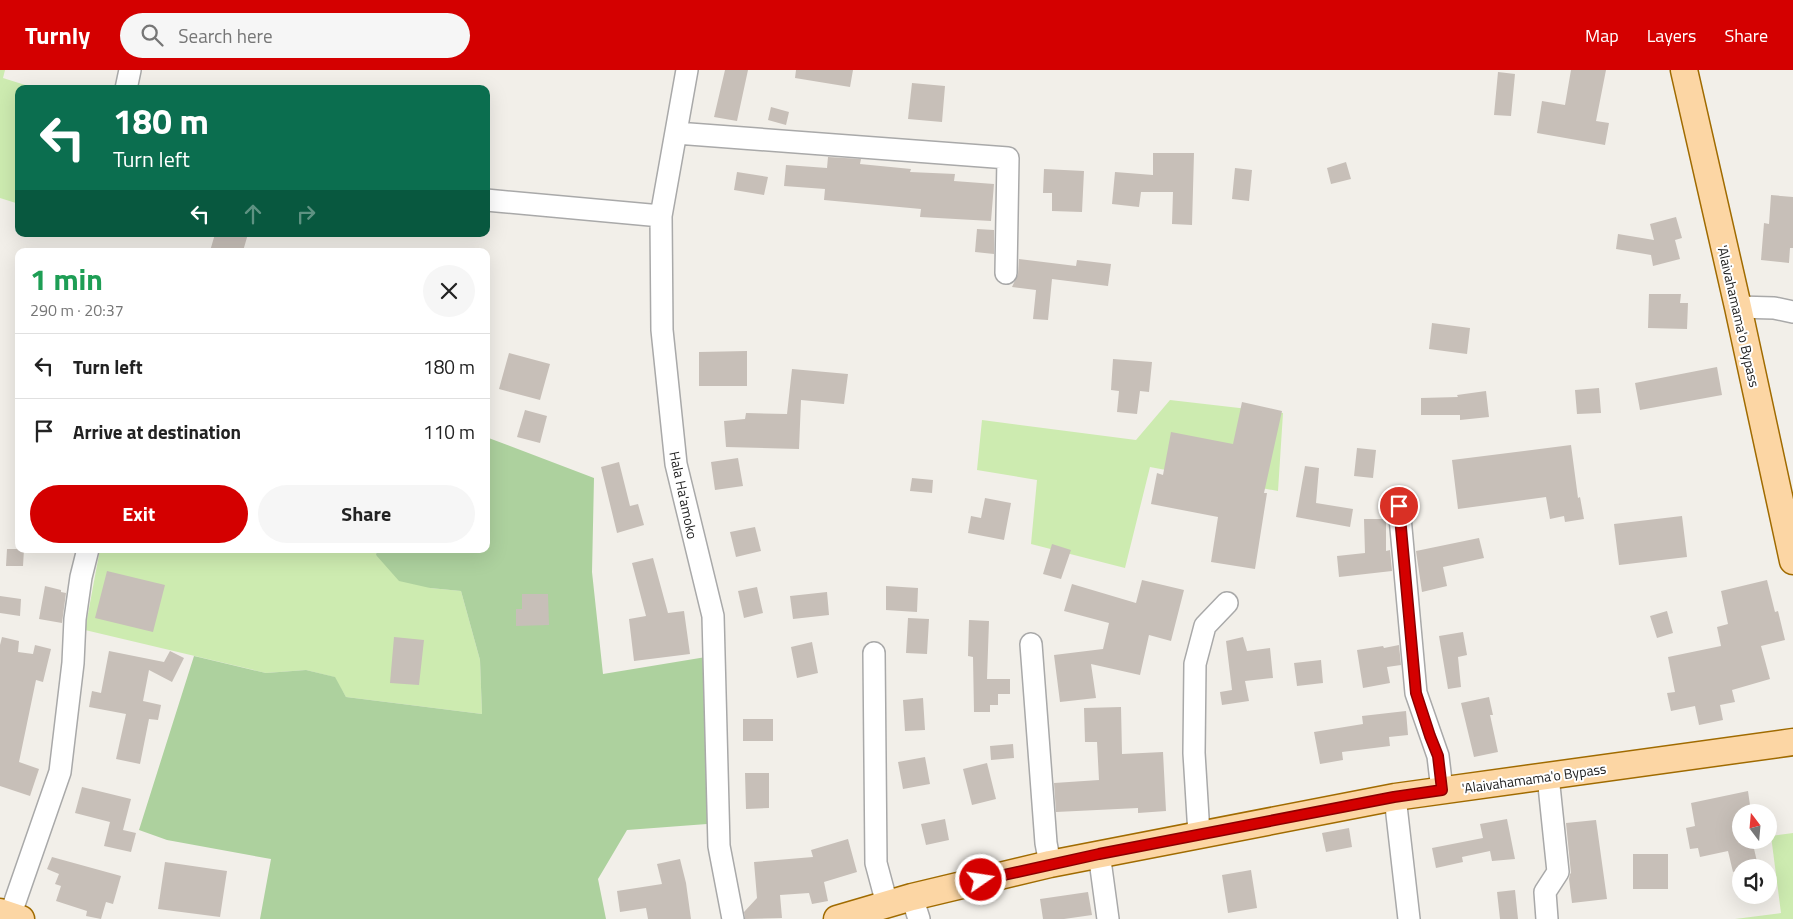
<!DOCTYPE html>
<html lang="en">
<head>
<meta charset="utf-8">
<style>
	body { margin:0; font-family:"Titillium Web",sans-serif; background:#f6f6f6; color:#222; height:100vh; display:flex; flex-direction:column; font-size:19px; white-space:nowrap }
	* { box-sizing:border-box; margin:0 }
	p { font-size:16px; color:#767676 }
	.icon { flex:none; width:28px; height:28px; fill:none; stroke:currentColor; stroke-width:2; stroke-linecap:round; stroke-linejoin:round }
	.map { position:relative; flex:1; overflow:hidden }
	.sheet { position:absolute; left:15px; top:178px; width:475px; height:305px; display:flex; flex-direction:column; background:#fff; border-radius:10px; box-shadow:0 5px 20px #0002 }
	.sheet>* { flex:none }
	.guide { position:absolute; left:15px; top:15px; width:475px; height:152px; border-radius:10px; box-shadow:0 5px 20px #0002; background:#0b6e4f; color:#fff; overflow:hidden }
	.needle { width:32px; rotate:344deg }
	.controls { position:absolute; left:1732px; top:734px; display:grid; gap:10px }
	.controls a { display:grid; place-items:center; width:45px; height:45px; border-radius:50%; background:#fff; box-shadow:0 5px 20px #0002; font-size:25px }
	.pin { position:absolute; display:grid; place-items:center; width:42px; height:42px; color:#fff; margin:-21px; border:2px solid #fff; border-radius:50%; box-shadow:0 1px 5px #0007 }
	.me { position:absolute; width:55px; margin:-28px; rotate:77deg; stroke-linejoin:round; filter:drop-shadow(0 0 4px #0008) }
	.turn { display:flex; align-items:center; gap:18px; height:105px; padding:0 15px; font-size:22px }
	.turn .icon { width:65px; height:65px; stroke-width:2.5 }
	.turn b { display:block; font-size:35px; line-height:42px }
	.lanes { display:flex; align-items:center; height:48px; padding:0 15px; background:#0003; justify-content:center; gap:25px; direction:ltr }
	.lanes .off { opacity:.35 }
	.round { display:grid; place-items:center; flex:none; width:52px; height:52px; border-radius:26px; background:#f6f6f6 }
	.overview { display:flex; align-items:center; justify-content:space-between; height:85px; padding:0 15px }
	h1 { font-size:30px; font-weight:700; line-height:38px; color:#1e9e55 }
	.action { display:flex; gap:10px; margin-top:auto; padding:10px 15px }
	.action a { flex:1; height:58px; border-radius:30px; background:#d40000; color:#fff; font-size:20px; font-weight:700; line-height:58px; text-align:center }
	.action a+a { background:#f6f6f6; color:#222 }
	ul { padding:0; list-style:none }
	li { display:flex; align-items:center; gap:15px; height:65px; padding:0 15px; border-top:1px solid #e0e0e0 }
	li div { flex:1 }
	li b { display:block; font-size:19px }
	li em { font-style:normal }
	header { display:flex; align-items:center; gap:30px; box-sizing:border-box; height:70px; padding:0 25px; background:#d40000; color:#fff }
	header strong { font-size:24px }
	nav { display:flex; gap:28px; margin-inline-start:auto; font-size:18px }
	.search { width:350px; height:45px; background:#f6f6f6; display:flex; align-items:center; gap:12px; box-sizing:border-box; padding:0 18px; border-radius:28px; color:#767676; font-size:19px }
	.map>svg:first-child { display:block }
	.grass { fill:#cdebb0 }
	.forest { fill:#add19e }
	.building { fill:#c7bfb8 }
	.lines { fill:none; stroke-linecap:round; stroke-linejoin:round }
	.minor-casing { stroke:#a9a9a9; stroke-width:24 }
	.major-casing { stroke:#a06b00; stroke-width:29 }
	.minor { stroke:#fff; stroke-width:21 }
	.major { stroke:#fcd6a4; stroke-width:26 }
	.route-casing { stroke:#8a0000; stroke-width:12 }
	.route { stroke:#d40000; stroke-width:9 }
	.labels { text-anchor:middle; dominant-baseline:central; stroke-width:4; stroke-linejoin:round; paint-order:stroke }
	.street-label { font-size:14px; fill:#222; stroke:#fff }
</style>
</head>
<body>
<header>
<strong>Turnly</strong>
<div class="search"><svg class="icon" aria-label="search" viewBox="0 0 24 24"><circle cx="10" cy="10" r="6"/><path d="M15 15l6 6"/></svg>Search here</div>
<nav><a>Map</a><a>Layers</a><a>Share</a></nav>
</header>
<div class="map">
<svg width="1793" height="849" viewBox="0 0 1793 849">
	<rect width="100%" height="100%" fill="#f2efe9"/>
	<path class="grass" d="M0 0H5L3 8 38 19H19V134L0 128Z
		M1170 330 1283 343 1278 421 1150 397 1125 498 1031 474 1037 410 977 400 982 350 1136 370Z
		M100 479H377L376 485 430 518 461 521 480 590 482 644 346 627 334 607 306 600 266 603 85 560Z
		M1793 763V849H1735L1781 843 1771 766Z"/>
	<path class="forest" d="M486 367 594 408 592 502 603 604 706 587 707 754 627 760 598 809 606 849H260L271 789 167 770 139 760 194 586 266 603 306 600 335 607 346 627 482 644 480 590 461 521 430 518 399 511 376 485 377 479H486Z"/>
	<path class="building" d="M725 0H748L737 51 714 47Z
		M796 0H853L850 17 795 8Z
		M1571 0H1606L1596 51 1609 53 1605 75 1537 63 1542 31 1565 35Z
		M1498 2 1515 4 1511 46 1494 45Z
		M912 13 945 16 942 52 908 49Z
		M771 37 789 42 786 55 768 50Z
		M1153 83H1194L1192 155 1172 154 1173 122H1141L1139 137 1112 134 1115 102 1153 105Z
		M828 87 861 89 860 94 911 99 910 102 955 104 954 111 994 114 991 151 920 147 921 139 824 130 825 119 784 116 786 95 827 98Z
		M1346 92 1351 109 1331 114 1327 98Z
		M1235 98 1252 100 1249 131 1232 129Z
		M1044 99 1084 101 1082 142 1052 141V123H1043Z
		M737 102 768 107 764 125 734 120Z
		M1771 125 1793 127V178H1790L1789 193 1761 190 1764 153 1769 154Z
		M1676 147 1682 168 1675 170 1680 189 1653 196 1651 185 1616 179 1618 164 1654 170 1650 154Z
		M977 159 994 160V184L975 182Z
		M215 164H248L243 181H210Z
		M1019 189 1076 196 1077 190 1111 194 1108 216 1052 209 1048 250 1033 249 1036 220 1012 217 1018 204Z
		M1649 224H1681L1680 233H1688L1687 259 1648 258Z
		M1432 253 1470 258 1467 284 1429 279Z
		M747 281V316H699V282Z
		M509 283 550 294 540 330 499 319Z
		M1113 289 1152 292 1149 322 1140 321 1137 344 1117 342 1119 321 1111 320Z
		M1717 297 1722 325 1640 340 1635 313Z
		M792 299 848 304 844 334 801 330 799 379 726 377 724 351 745 349 746 343 787 344Z
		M1599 318 1601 343 1577 344 1575 320Z
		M1486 321 1489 347 1460 350V345H1421V328L1458 327 1457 325Z
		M1242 332 1282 341 1264 423H1267L1255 499 1211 492 1218 447 1151 434 1157 403 1163 405 1171 362 1233 374Z
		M525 340 547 346 540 373 517 367Z
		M1571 375 1578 428 1580 427 1584 449 1565 452 1564 446 1550 449 1546 427 1458 439 1452 390Z
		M1357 378 1376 380 1373 408 1354 406Z
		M738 388 743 416 715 420 711 392Z
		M619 392 630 436 638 434 644 455 617 463 601 397Z
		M1305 396 1319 398 1316 433 1353 439 1350 457 1296 447Z
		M912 408 933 410 932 423 910 421Z
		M985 428 1011 433 1004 470 968 463 971 446 981 448Z
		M1682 446 1687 487 1619 495 1614 454Z
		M1364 449H1386V481L1390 480 1392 501 1339 507 1337 486 1365 483Z
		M755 457 761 481 736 487 730 462Z
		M1479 468 1484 488 1443 497 1447 516 1422 522 1416 481Z
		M1052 474 1071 480 1061 509 1043 504Z
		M7 479H24L23 496H6Z
		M653 488 668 543 684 541 690 584 634 591 629 549 646 546 632 493Z
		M107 501 165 515 153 562 95 548Z
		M1142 510 1184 520 1171 571 1149 565 1140 605 1091 594 1096 628 1060 632 1054 585 1103 579 1109 553 1064 541 1072 514 1136 533Z
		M1767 510 1775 542 1778 541 1785 570 1761 576 1770 609 1732 620 1735 632 1720 635 1723 650 1699 655 1695 636 1671 641 1667 623 1675 622 1668 587 1721 576 1717 557 1728 554 1721 521Z
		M45 516 61 520V522L66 523 62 553 39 549Z
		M886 516 918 518 917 542 886 540Z
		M757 517 763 543 744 548 738 521Z
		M827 522 829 545 793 549 790 526Z
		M522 524H548L549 555 516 556V539H522Z
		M0 526 21 529 20 546 0 543Z
		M1667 541 1673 563 1657 568 1650 546Z
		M908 548 929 549 927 584 906 583Z
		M969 550 989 551 987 609H1010V624H998V635H990V642H974L973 587 968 586Z
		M1463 562 1467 585 1458 587 1461 617 1448 619 1439 566Z
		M2 567 19 571 18 582 33 584 35 575 51 579 43 612 36 610 19 692 39 699 30 726 0 716V575Z
		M394 567 424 570 419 615 390 613Z
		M1243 567 1247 581 1270 578 1273 608 1245 611 1249 631 1222 635 1220 622 1232 620 1226 571Z
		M812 572 818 603 797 608 791 577Z
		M1399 575 1401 595 1387 597 1390 613 1363 618 1357 580 1383 576 1384 578Z
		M109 581 164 592 170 581 184 588 172 612 149 600 143 631 161 635 158 650 149 649 140 694 116 689 126 644 89 637 92 621 101 623Z
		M1321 590 1323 613 1297 616 1294 593Z
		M1489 627 1493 645H1490L1498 682 1474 687 1461 633Z
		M923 628 925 660 905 661 903 630Z
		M1121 637 1122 684 1163 682 1166 741 1138 743V738L1056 742 1054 713 1099 710 1097 672H1085L1084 638Z
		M1406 641 1408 665 1389 667 1390 676 1342 682 1343 690 1320 694 1314 662 1363 654 1362 646Z
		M743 649H773V671H743Z
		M1013 674 1014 688 991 690 990 676Z
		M925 687 930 714 903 719 898 692Z
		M987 693 996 729 972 735 963 699Z
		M745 703H769V738L746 739Z
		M82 717 131 729 123 760 136 763 131 782 104 776 110 752 75 743Z
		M1748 721 1751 742H1741V770H1752L1758 796 1741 798V800L1733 802 1728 781 1700 787 1698 778 1690 779 1686 758 1695 756 1691 733Z
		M945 749 949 770 926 775 921 754Z
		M1507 749 1515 789 1492 791 1490 781 1462 787 1463 792 1436 798 1432 778 1483 768 1480 754Z
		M1596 750 1607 829 1572 833 1569 809 1570 804 1571 803 1566 753Z
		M1349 758 1352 777 1326 782 1322 763Z
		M848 769 857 802 824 812 828 831 812 834 809 823 780 825 782 848 745 849 744 842 757 828 754 792 813 787 811 780Z
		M1633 784H1668V819H1633Z
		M52 787 121 806 113 834 106 832 101 849 86 846 87 841 56 831 61 816 55 814 59 804 47 799Z
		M680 789 686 813 691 849H648L646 838 620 842 617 821 662 814 657 794Z
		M165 792 227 801 220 847 158 839Z
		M1251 800 1257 838 1228 843 1222 805Z
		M1515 820 1518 849H1500L1497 822Z
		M1088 822 1092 845 1064 849H1043L1040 829Z"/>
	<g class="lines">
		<g class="minor-casing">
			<path id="minor" d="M687 0 661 146 662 260 676 394 713 546 719 776 733 849
				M126 19 130 0
				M676 63 1008 88 1006 203
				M486 130 661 146
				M1738 237 1774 238 1793 242
				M1399 436 1416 623 1438 686 1442 720
				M1031 574 1046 773 1050 794
				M874 583 876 793 887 834
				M1395 727 1409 849
				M1199 764 1194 683 1195 594 1205 556 1227 533
				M1099 783 1108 849
				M912 827 919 849
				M10 846 60 702 73 593 75 549 81 507 88 479
				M1547 849 1545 822 1558 802 1548 706"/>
		</g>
		<g class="major-casing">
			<path id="major" d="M1684 0 1738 237 1793 491
				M0 842 21 849
				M837 849 912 827 1050 794 1395 727 1793 672"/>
		</g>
		<use href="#minor" class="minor"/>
		<use href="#major" class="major"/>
	</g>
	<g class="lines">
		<g class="route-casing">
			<path id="route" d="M981 810 1099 784 1394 727 1442 720 1438 686 1430 666 1416 623 1399 436"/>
		</g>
		<use href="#route" class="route"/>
	</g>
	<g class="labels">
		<g class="street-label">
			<text transform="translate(1739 246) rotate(77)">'Alaivahamama'o Bypass</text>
			<text transform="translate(684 425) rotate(78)">Hala Ha'amoko</text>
			<text transform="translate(1534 708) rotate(-8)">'Alaivahamama'o Bypass</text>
		</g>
	</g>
</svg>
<div class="controls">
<a><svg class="needle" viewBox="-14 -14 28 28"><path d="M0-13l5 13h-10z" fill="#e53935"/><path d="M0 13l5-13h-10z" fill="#767676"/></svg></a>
<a><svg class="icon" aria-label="sound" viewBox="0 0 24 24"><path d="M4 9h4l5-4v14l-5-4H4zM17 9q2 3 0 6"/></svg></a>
</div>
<div class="pin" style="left:1399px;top:436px;background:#d93025"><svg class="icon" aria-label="arrive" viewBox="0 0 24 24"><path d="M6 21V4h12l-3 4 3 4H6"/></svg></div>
<svg class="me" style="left:981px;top:810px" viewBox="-20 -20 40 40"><circle r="17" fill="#d40000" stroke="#fff" stroke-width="3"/><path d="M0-11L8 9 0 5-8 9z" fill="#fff"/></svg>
<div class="guide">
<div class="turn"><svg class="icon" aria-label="left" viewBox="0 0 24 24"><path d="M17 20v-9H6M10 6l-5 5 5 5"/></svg><div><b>180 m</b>Turn left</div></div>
<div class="lanes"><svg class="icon" aria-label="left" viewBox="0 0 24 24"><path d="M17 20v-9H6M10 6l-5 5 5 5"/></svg><svg class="icon off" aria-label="ahead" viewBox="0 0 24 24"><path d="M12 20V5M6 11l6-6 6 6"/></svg><svg class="icon off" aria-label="right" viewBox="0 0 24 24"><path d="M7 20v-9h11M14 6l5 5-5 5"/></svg></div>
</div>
<section class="sheet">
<div class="overview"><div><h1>1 min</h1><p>290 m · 20:37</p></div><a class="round"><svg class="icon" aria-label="close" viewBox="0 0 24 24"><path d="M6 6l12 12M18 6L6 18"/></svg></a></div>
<ul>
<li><svg class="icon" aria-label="left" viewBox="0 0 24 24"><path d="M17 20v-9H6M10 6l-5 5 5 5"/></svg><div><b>Turn left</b></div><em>180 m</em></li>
<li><svg class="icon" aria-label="arrive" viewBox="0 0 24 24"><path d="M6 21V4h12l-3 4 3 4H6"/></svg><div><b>Arrive at destination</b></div><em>110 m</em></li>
</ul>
<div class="action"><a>Exit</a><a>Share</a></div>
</section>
</div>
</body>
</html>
